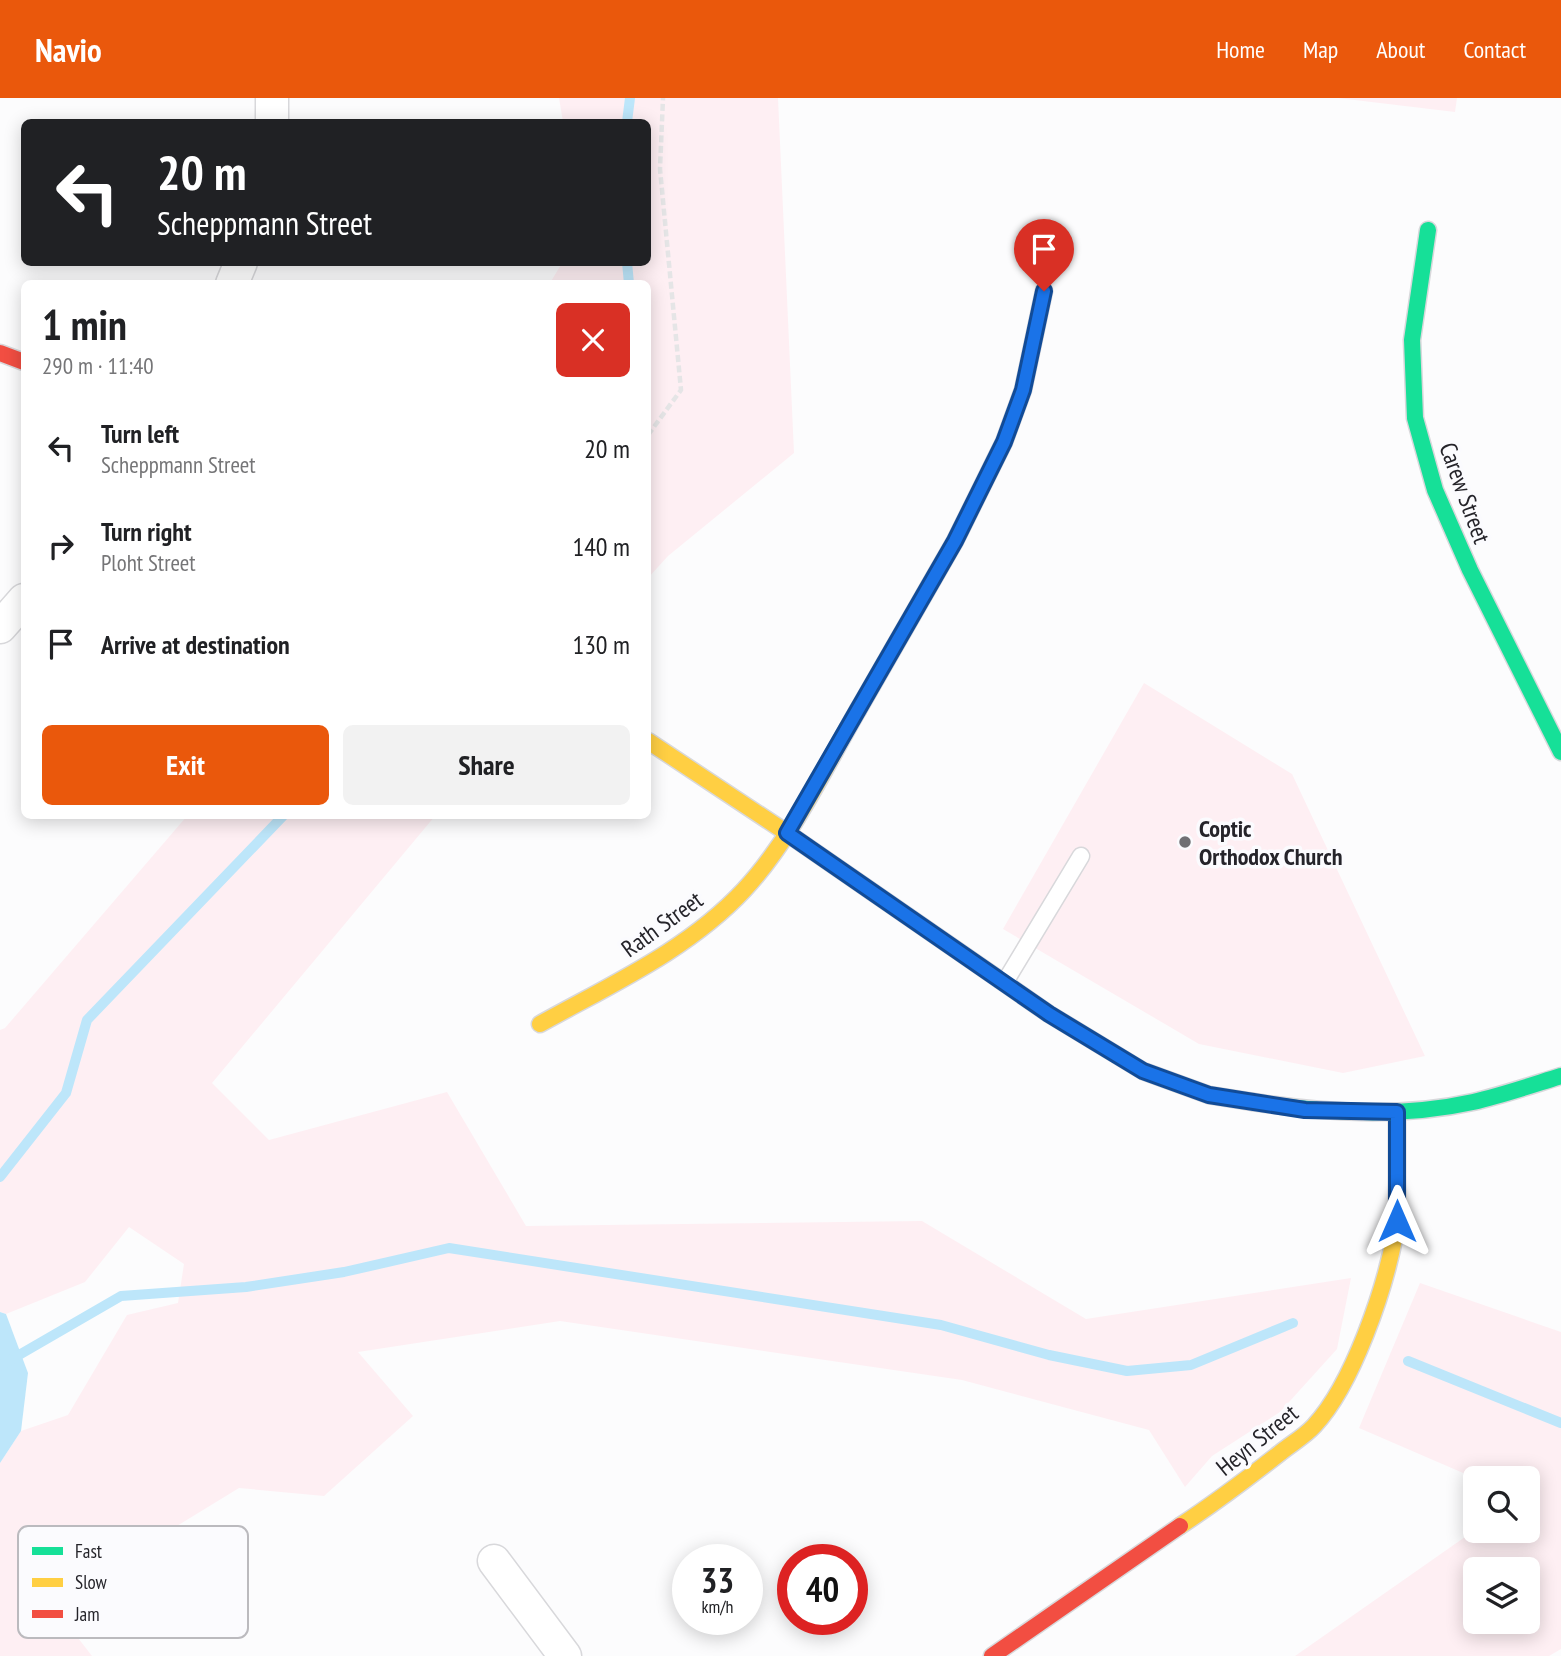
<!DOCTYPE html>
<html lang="en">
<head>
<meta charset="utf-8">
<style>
	body { margin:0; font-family:"PT Sans Narrow",sans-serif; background:#f2f2f2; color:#202124; height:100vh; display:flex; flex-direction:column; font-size:26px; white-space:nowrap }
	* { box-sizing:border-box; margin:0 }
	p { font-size:23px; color:#757577 }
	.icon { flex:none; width:38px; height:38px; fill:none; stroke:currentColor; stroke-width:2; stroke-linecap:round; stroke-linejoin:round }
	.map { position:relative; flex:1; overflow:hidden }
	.details { position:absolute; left:21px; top:182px; width:630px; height:539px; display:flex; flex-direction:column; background:#fff; border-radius:10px; box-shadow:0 4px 18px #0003 }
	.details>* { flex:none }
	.banner { position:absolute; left:21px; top:21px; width:630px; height:147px; border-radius:10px; box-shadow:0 4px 18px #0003; background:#202124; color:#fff; overflow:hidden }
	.fabs { position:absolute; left:1463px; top:1368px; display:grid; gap:14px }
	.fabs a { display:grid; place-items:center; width:77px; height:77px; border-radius:10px; background:#fff; box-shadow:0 4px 18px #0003; font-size:35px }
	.speed { position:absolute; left:672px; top:1446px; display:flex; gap:14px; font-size:35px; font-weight:700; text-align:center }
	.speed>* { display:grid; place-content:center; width:91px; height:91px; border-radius:50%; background:#fff; box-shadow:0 4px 18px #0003; line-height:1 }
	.speed small { font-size:18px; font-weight:400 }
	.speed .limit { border:10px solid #d22; background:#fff; color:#111 }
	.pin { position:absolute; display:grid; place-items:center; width:60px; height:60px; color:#fff; margin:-72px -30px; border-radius:50% 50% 50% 0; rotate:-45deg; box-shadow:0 0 7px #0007 }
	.pin .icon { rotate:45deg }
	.me { position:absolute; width:77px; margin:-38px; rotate:0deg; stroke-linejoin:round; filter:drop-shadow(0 0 5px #0008) }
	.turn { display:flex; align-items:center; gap:24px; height:147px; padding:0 21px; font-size:32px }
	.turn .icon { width:91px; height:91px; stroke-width:2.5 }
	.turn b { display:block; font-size:49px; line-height:60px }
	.round { display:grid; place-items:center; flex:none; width:74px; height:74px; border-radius:10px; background:#f2f2f2 }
	.overview { display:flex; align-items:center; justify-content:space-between; height:119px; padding:0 21px }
	h1 { font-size:42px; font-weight:600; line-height:52px }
	.cta { display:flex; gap:14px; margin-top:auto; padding:14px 21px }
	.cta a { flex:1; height:80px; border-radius:10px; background:#ea580c; color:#fff; font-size:28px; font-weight:600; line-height:80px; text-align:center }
	.cta a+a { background:#f2f2f2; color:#202124 }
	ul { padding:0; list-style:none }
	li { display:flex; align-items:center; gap:21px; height:98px; padding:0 21px }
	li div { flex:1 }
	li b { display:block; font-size:26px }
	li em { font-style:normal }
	header { display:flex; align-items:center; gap:42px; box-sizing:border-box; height:98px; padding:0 35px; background:#ea580c; color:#fff }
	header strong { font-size:33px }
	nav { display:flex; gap:38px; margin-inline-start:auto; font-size:24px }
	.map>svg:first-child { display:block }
	.green { fill:#feeff3; fill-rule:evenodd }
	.water { fill:#bde6fa }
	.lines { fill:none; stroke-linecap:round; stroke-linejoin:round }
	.stream { stroke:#bde6fa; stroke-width:10 }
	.lane-casing { stroke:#d8d8db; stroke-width:19 }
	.street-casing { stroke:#d8d8db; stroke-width:35 }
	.fast-casing { stroke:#d8d8db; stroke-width:19 }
	.slow-casing { stroke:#d8d8db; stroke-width:19 }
	.jam-casing { stroke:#d8d8db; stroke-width:19 }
	.path { stroke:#e5e5e6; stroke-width:4.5; stroke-dasharray:7 3.5; stroke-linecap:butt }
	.lane { stroke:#fff; stroke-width:16 }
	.street { stroke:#fff; stroke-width:32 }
	.fast { stroke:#16e098; stroke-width:16 }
	.slow { stroke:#ffcf43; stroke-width:16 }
	.jam { stroke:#f24e42; stroke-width:16 }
	.route-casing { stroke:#114b97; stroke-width:18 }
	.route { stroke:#1a73e8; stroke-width:12 }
	.poi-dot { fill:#707074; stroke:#fbfbfe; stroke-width:2.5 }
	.labels { text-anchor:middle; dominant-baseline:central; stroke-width:7; stroke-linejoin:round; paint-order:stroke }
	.street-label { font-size:24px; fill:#25242a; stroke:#fbfbfe }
	.poi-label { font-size:24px; font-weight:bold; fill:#25242a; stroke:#fbfbfe; text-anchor:start }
	.key { fill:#fbfbfe; stroke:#bbbabe; stroke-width:2 }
	.key-label { font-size:19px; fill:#25242a }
</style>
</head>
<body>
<header>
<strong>Navio</strong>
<nav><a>Home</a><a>Map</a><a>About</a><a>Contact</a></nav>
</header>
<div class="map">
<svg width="1561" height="1558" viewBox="0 0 1561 1558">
	<rect width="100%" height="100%" fill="#fcfcfd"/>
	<path class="green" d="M559 0H778L794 355 668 458 648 480V186L550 185 562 165 648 164V24H563Z
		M1338 0H1457L1455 14Z
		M1144 585 1292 676 1425 958 1343 975 1199 946 1003 831Z
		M187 718H435L212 985 269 1042 447 994 526 1128 922 1123 1086 1221 1351 1180 1337 1251 1280 1314 1212 1358 1185 1389 1149 1332 962 1282 560 1223 358 1254 413 1318 324 1398 239 1390 51 1505 92 1558H0V1365L21 1333 68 1317 127 1217 178 1205 184 1166 129 1129 85 1184 6 1216 0 1214V932L5 930Z
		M1420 1185 1561 1234V1551L1549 1558H1295L1475 1432 1528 1433V1381H1477L1359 1330ZM1475 1472H1528V1524H1475Z"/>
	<path class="water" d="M0 1214 6 1216 28 1275 21 1333 0 1365Z"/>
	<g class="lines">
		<path class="stream" d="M627 24 630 0
			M627 164 629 186
			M0 1079 66 995 87 922 283 718
			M1408 1263 1561 1325
			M0 1268 121 1198 246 1189 344 1174 449 1150 941 1227 1049 1257 1127 1273 1191 1267 1293 1225"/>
		<g class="lane-casing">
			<path id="lane" d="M1005 884 1081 758"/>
		</g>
		<g class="street-casing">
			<path id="street" d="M272 24V0
				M232 186 241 164
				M0 529 24 502
				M494 1463 565 1558"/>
		</g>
		<g class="fast-casing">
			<path id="fast" d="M1428 132 1412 242 1415 320 1435 392 1470 472 1561 654
				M858 612 955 443 1004 344 1023 292 1044 193
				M1253 1004C1325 1015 1401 1020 1473 1004 1503 997 1532 987 1561 978
				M1395 1136 1397 1123V1014"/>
		</g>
		<g class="slow-casing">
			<path id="slow" d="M648 643 787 735 1000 882
				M540 926C610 887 688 852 744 792 790 743 824 671 858 612
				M1180 1428C1215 1405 1248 1380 1280 1355 1291 1346 1305 1338 1314 1328 1353 1286 1385 1191 1395 1136"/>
		</g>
		<g class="jam-casing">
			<path id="jam" d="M0 255 24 264
				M1000 882 1049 916 1143 973 1209 997 1253 1004
				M992 1558 1180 1428"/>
		</g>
		<path class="path" d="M648 337 681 292 660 71 663 0"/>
		<use href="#lane" class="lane"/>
		<use href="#street" class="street"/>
		<use href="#fast" class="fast"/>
		<use href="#slow" class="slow"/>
		<use href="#jam" class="jam"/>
	</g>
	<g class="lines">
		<g class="route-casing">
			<path id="route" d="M1044 193 1023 292 1004 344 955 443 787 735 1049 916 1143 973 1209 997 1305 1012 1397 1014V1123"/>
		</g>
		<use href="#route" class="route"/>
	</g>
	<circle class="poi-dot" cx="1185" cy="744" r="7"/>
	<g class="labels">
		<g class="street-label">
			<text transform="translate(1465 395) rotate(70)">Carew Street</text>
			<text transform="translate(662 826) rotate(-36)">Rath Street</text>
			<text transform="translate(1257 1342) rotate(-39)">Heyn Street</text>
		</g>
		<g class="poi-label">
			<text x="1199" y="730">Coptic<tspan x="1199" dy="28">Orthodox Church</tspan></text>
		</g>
	</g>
	<rect x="18" y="1428" width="230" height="112" rx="10" class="key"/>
	<rect x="32" y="1449" width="31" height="8" fill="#16e098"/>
	<rect x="32" y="1480" width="31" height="9" fill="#ffcf43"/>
	<rect x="32" y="1512" width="31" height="8" fill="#f24e42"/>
	<g class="key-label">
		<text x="75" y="1460">Fast</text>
		<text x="75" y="1491">Slow</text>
		<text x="75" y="1523">Jam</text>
	</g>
</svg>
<div class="fabs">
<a><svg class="icon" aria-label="search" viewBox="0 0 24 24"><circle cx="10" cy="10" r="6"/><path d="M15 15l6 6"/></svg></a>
<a><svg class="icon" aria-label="layers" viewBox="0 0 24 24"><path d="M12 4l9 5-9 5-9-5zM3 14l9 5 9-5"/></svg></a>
</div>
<div class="speed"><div>33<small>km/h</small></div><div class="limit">40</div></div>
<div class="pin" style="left:1044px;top:193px;background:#d93025"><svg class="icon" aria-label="arrive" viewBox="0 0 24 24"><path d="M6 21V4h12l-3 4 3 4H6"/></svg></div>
<svg class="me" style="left:1397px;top:1123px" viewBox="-20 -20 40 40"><path d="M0-17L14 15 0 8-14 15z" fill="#1a73e8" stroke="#fff" stroke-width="4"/></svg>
<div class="banner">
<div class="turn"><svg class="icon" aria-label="left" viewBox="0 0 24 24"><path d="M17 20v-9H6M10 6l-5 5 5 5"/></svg><div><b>20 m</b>Scheppmann Street</div></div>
</div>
<section class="details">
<div class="overview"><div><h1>1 min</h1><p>290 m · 11:40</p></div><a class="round" style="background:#d93025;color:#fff"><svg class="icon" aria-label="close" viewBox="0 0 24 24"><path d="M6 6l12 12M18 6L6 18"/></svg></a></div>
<ul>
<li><svg class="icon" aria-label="left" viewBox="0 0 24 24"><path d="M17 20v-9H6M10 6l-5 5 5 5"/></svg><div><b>Turn left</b><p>Scheppmann Street</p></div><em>20 m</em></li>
<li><svg class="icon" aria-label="right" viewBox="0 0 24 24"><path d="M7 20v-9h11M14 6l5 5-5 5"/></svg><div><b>Turn right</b><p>Ploht Street</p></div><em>140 m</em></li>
<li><svg class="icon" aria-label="arrive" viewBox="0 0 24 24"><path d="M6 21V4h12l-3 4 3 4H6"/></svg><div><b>Arrive at destination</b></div><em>130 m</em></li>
</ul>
<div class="cta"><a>Exit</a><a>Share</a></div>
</section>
</div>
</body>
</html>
